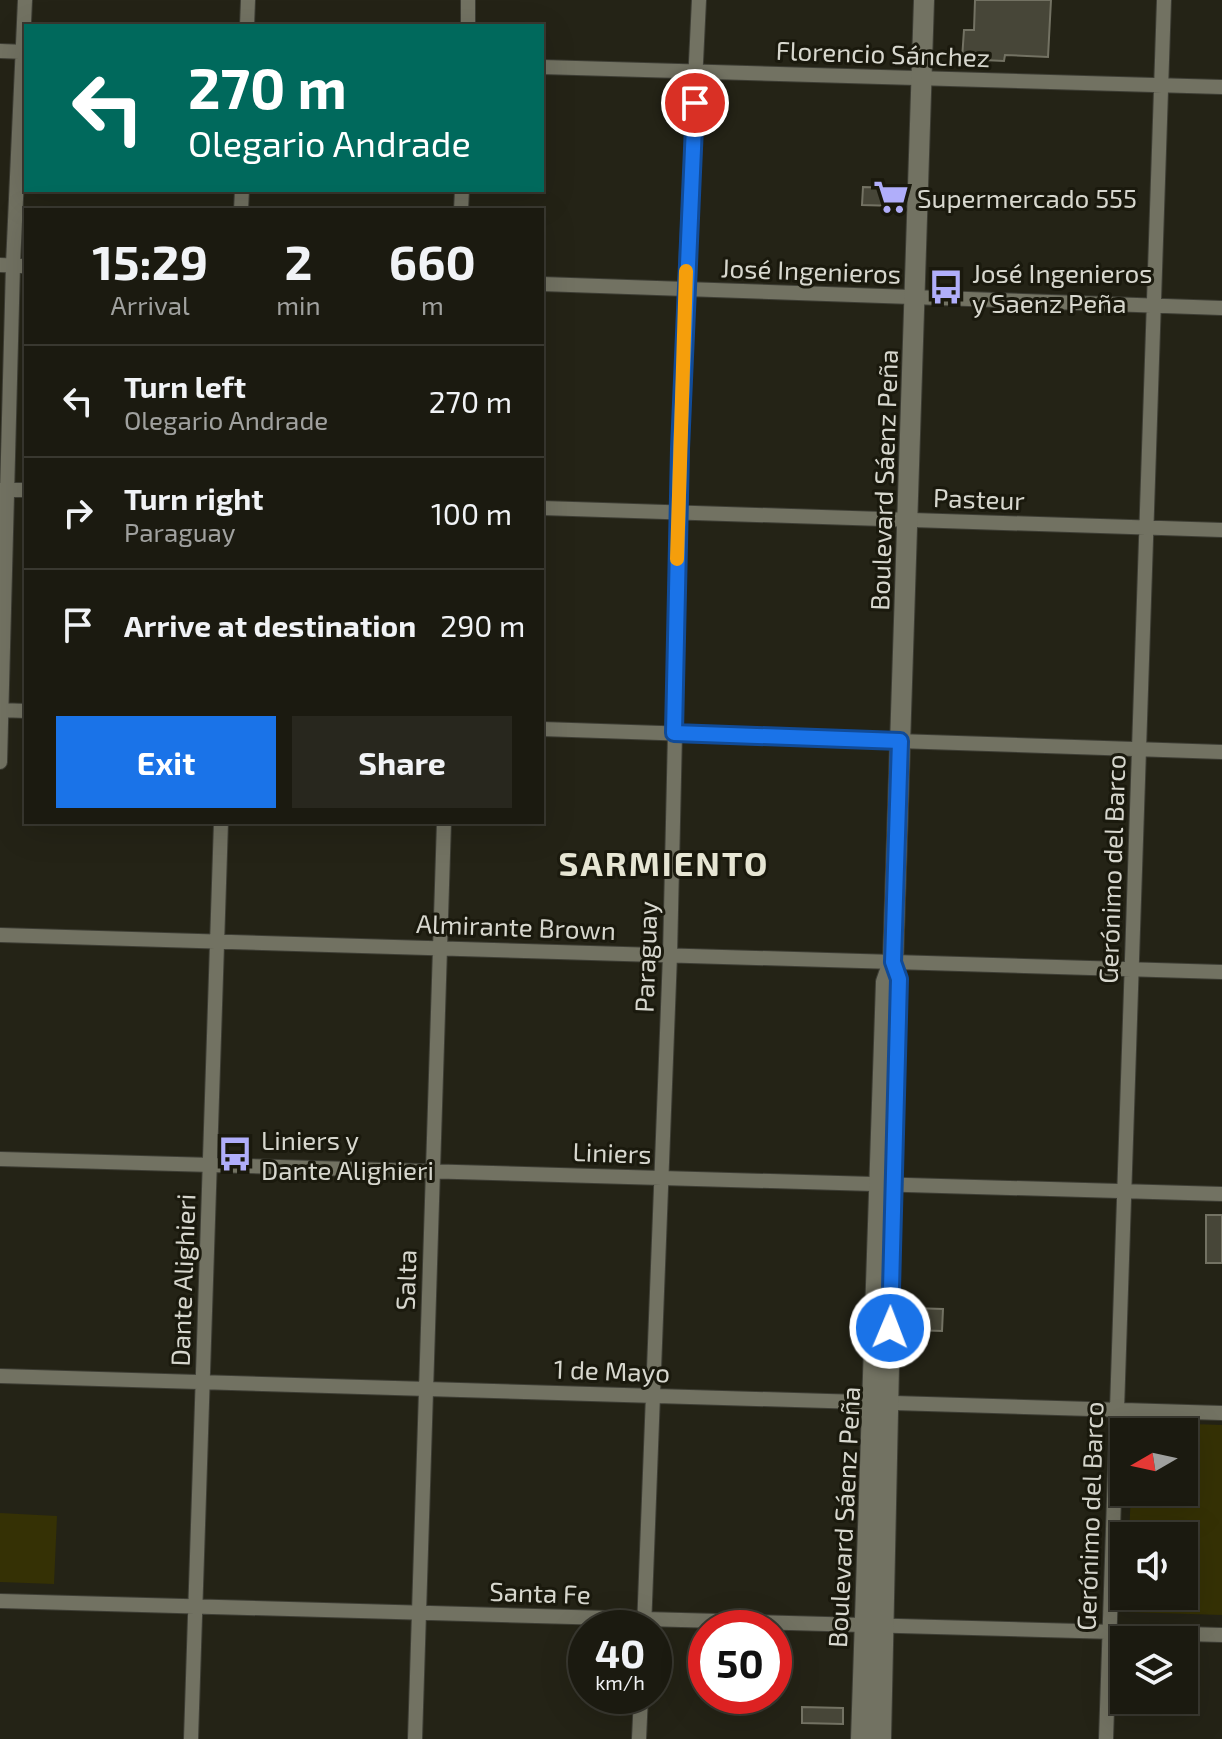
<!DOCTYPE html>
<html lang="en">
<head>
<meta charset="utf-8">
<style>
	body { margin:0; font-family:"Exo 2",sans-serif; background:#28271e; color:#f1f3f6; height:100vh; display:flex; flex-direction:column; font-size:30px; white-space:nowrap }
	* { box-sizing:border-box; margin:0 }
	p { font-size:26px; color:#a0a19f }
	.icon { flex:none; width:44px; height:44px; fill:none; stroke:currentColor; stroke-width:2; stroke-linecap:round; stroke-linejoin:round }
	.map { position:relative; flex:1; overflow:hidden }
	.panel { position:absolute; left:24px; top:208px; width:520px; height:616px; display:flex; flex-direction:column; background:#1b1a10; border-radius:0px; box-shadow:0 8px 32px #0002,0 0 0 2px #393830 }
	.panel>* { flex:none }
	.hud { position:absolute; left:24px; top:24px; width:520px; height:168px; border-radius:0px; box-shadow:0 8px 32px #0002,0 0 0 2px #393830; background:#00695c; color:#fff; overflow:hidden }
	.needle { width:52px; rotate:261deg }
	.tools { position:absolute; left:1110px; top:1418px; display:grid; gap:16px }
	.tools a { display:grid; place-items:center; width:88px; height:88px; border-radius:0px; background:#1b1a10; box-shadow:0 8px 32px #0002,0 0 0 2px #393830; font-size:40px }
	.speed { position:absolute; left:568px; top:1610px; display:flex; gap:16px; font-size:40px; font-weight:700; text-align:center }
	.speed>* { display:grid; place-content:center; width:104px; height:104px; border-radius:50%; background:#1b1a10; box-shadow:0 8px 32px #0002,0 0 0 2px #393830; line-height:1 }
	.speed small { font-size:20px; font-weight:400 }
	.speed .limit { border:12px solid #d22; background:#fff; color:#111 }
	.pin { position:absolute; display:grid; place-items:center; width:68px; height:68px; color:#fff; margin:-34px; border:4px solid #fff; border-radius:50%; box-shadow:0 2px 8px #0007 }
	.me { position:absolute; width:88px; margin:-44px; rotate:1deg; stroke-linejoin:round; filter:drop-shadow(0 0 6px #0008) }
	.turn { display:flex; align-items:center; gap:28px; height:168px; padding:0 32px; font-size:36px }
	.turn .icon { width:104px; height:104px; stroke-width:2.5 }
	.turn b { display:block; font-size:56px; line-height:68px }
	.eta { display:flex; justify-content:space-evenly; align-items:center; height:136px; text-align:center }
	.eta b { font-size:48px; font-weight:700; line-height:56px }
	.action { display:flex; gap:16px; margin-top:auto; padding:16px 32px }
	.action a { flex:1; height:92px; border-radius:0px; background:#1a73e8; color:#fff; font-size:32px; font-weight:700; line-height:92px; text-align:center }
	.action a+a { background:#28271e; color:#f1f3f6 }
	ul { padding:0; list-style:none }
	li { display:flex; align-items:center; gap:24px; height:112px; padding:0 32px; border-top:2px solid #393830 }
	li div { flex:1 }
	li b { display:block; font-size:30px }
	li em { font-style:normal }
	.map>svg:first-child { display:block }
	.green { fill:#353105 }
	.building { fill:#474638; stroke:#737263; stroke-width:2 }
	.lines { fill:none; stroke-linecap:round; stroke-linejoin:round }
	.street-casing { stroke:#3d3d34; stroke-width:16 }
	.secondary-casing { stroke:#3d3d34; stroke-width:22 }
	.street { stroke:#727262; stroke-width:14 }
	.secondary { stroke:#727262; stroke-width:20 }
	.route-casing { stroke:#114b97; stroke-width:20 }
	.route { stroke:#1a73e8; stroke-width:14 }
	.slow { stroke:#f59e0b; stroke-width:14 }
	.labels { text-anchor:middle; dominant-baseline:central; stroke-width:6; stroke-linejoin:round; paint-order:stroke }
	.street-label { font-size:26px; fill:#d7d7ce; stroke:#1a190d }
	.poi-label { font-size:26px; fill:#d7d7ce; stroke:#1a190d; text-anchor:start }
	.district-label { font-size:34px; font-weight:bold; letter-spacing:2px; fill:#e6e5d3; stroke:#1a190d }
</style>
</head>
<body>
<div class="map">
<svg width="1222" height="1739" viewBox="0 0 1222 1739">
	<rect width="100%" height="100%" fill="#242316"/>
	<path class="green" d="M1133 1422 1222 1425V1615L1127 1612V1596H1184V1536H1129L1131 1492H1184V1432H1133Z
		M0 1513 57 1516 54 1584 0 1582Z"/>
	<path class="building" d="M975 0H1051L1048 57 1005 55 1004 61 962 59 964 30H974Z
		M863 187 896 188V206L862 205Z
		M1206 1215H1222V1263H1206Z
		M912 1308 943 1309 942 1331 912 1330Z
		M802 1707 843 1708V1724L802 1723Z"/>
	<g class="lines">
		<g class="street-casing">
			<path id="street" d="M247 26 248 0
				M468 26V0
				M0 51 26 52
				M542 67 1222 87
				M241 210 242 190
				M461 210 462 190
				M0 265 26 266
				M542 284 1222 308
				M0 490H26
				M542 508 1222 530
				M0 710 26 711
				M542 729 1222 752
				M0 762 13 265 25 0
				M0 935 1222 972
				M0 1159 1222 1194
				M0 1376 1222 1413
				M0 1601 1222 1635
				M644 1628 670 955 685 289 699 0
				M191 1739 221 822
				M415 1739 444 822
				M639 1739 641 1696
				M1106 1739 1164 0"/>
		</g>
		<g class="secondary-casing">
			<path id="secondary" d="M861 1739 886 982 893 962 924 0
				M881 1739 889 1365"/>
		</g>
		<use href="#street" class="street"/>
		<use href="#secondary" class="secondary"/>
	</g>
	<g class="lines">
		<g class="route-casing">
			<path id="route" d="M695 103 680 449 674 733 900 741 893 962 899 979 890 1328"/>
		</g>
		<use href="#route" class="route"/>
		<path class="slow" d="M677 559 686 271"/>
	</g>
	<defs>
		<g id="supermarket-bare" transform="scale(2.76)"><path d="M-6-5.5h2.5l.6 2H6L4.5 2H-2.5L-4.4-4H-6ZM-1.5 3.2a1.3 1.3 0 1 0 .1 0ZM3 3.2a1.3 1.3 0 1 0 .1 0Z" fill="#b0aefa" stroke="#1a190d" stroke-width="2.5" paint-order="stroke"/></g>
		<g id="bus-bare" transform="scale(2.76)"><path d="M-5-6H5V4H4V6H2V4H-2V6H-4V4H-5ZM-3.5-4V0h7V-4ZM-3.5 1.2v1.5H-2V1.2ZM2 1.2v1.5H3.5V1.2Z" fill="#b0aefa" stroke="#1a190d" stroke-width="2.5" paint-order="stroke"/></g>
	</defs>
	<g fill-rule="evenodd">
		<use href="#supermarket-bare" x="891" y="197"/>
		<use href="#bus-bare" x="946" y="287"/>
		<use href="#bus-bare" x="235" y="1154"/>
	</g>
	<g class="labels">
		<g class="street-label">
			<text transform="translate(883 53) rotate(2)">Florencio Sánchez</text>
			<text transform="translate(811 270) rotate(2)">José Ingenieros</text>
			<text transform="translate(883 480) rotate(-88)">Boulevard Sáenz Peña</text>
			<text transform="translate(979 498) rotate(2)">Pasteur</text>
			<text transform="translate(1111 869) rotate(-88)">Gerónimo del Barco</text>
			<text transform="translate(516 926) rotate(2)">Almirante Brown</text>
			<text transform="translate(645 957) rotate(-88)">Paraguay</text>
			<text transform="translate(612 1152) rotate(2)">Liniers</text>
			<text transform="translate(182 1280) rotate(-88)">Dante Alighieri</text>
			<text transform="translate(405 1280) rotate(-88)">Salta</text>
			<text transform="translate(612 1370) rotate(2)">1 de Mayo</text>
			<text transform="translate(1089 1516) rotate(-88)">Gerónimo del Barco</text>
			<text transform="translate(843 1517) rotate(-87)">Boulevard Sáenz Peña</text>
			<text transform="translate(540 1592) rotate(2)">Santa Fe</text>
		</g>
		<g class="poi-label">
			<text x="917" y="197">Supermercado 555</text>
			<text x="972" y="272">José Ingenieros<tspan x="972" dy="30">y Saenz Peña</tspan></text>
			<text x="261" y="1139">Liniers y<tspan x="261" dy="30">Dante Alighieri</tspan></text>
		</g>
		<g class="district-label">
			<text x="664" y="862">SARMIENTO</text>
		</g>
	</g>
</svg>
<div class="tools">
<a><svg class="needle" viewBox="-14 -14 28 28"><path d="M0-13l5 13h-10z" fill="#e53935"/><path d="M0 13l5-13h-10z" fill="#a0a19f"/></svg></a>
<a><svg class="icon" aria-label="sound" viewBox="0 0 24 24"><path d="M4 9h4l5-4v14l-5-4H4zM17 9q2 3 0 6"/></svg></a>
<a><svg class="icon" aria-label="layers" viewBox="0 0 24 24"><path d="M12 4l9 5-9 5-9-5zM3 14l9 5 9-5"/></svg></a>
</div>
<div class="speed"><div>40<small>km/h</small></div><div class="limit">50</div></div>
<div class="pin" style="left:695px;top:103px;background:#d93025"><svg class="icon" aria-label="arrive" viewBox="0 0 24 24"><path d="M6 21V4h12l-3 4 3 4H6"/></svg></div>
<svg class="me" style="left:890px;top:1328px" viewBox="-20 -20 40 40"><circle r="17" fill="#1a73e8" stroke="#fff" stroke-width="3"/><path d="M0-11L8 9 0 5-8 9z" fill="#fff"/></svg>
<div class="hud">
<div class="turn"><svg class="icon" aria-label="left" viewBox="0 0 24 24"><path d="M17 20v-9H6M10 6l-5 5 5 5"/></svg><div><b>270 m</b>Olegario Andrade</div></div>
</div>
<section class="panel">
<div class="eta">
<div><b>15:29</b><p>Arrival</p></div>
<div><b>2</b><p>min</p></div>
<div><b>660</b><p>m</p></div>
</div>
<ul>
<li><svg class="icon" aria-label="left" viewBox="0 0 24 24"><path d="M17 20v-9H6M10 6l-5 5 5 5"/></svg><div><b>Turn left</b><p>Olegario Andrade</p></div><em>270 m</em></li>
<li><svg class="icon" aria-label="right" viewBox="0 0 24 24"><path d="M7 20v-9h11M14 6l5 5-5 5"/></svg><div><b>Turn right</b><p>Paraguay</p></div><em>100 m</em></li>
<li><svg class="icon" aria-label="arrive" viewBox="0 0 24 24"><path d="M6 21V4h12l-3 4 3 4H6"/></svg><div><b>Arrive at destination</b></div><em>290 m</em></li>
</ul>
<div class="action"><a>Exit</a><a>Share</a></div>
</section>
</div>
</body>
</html>
